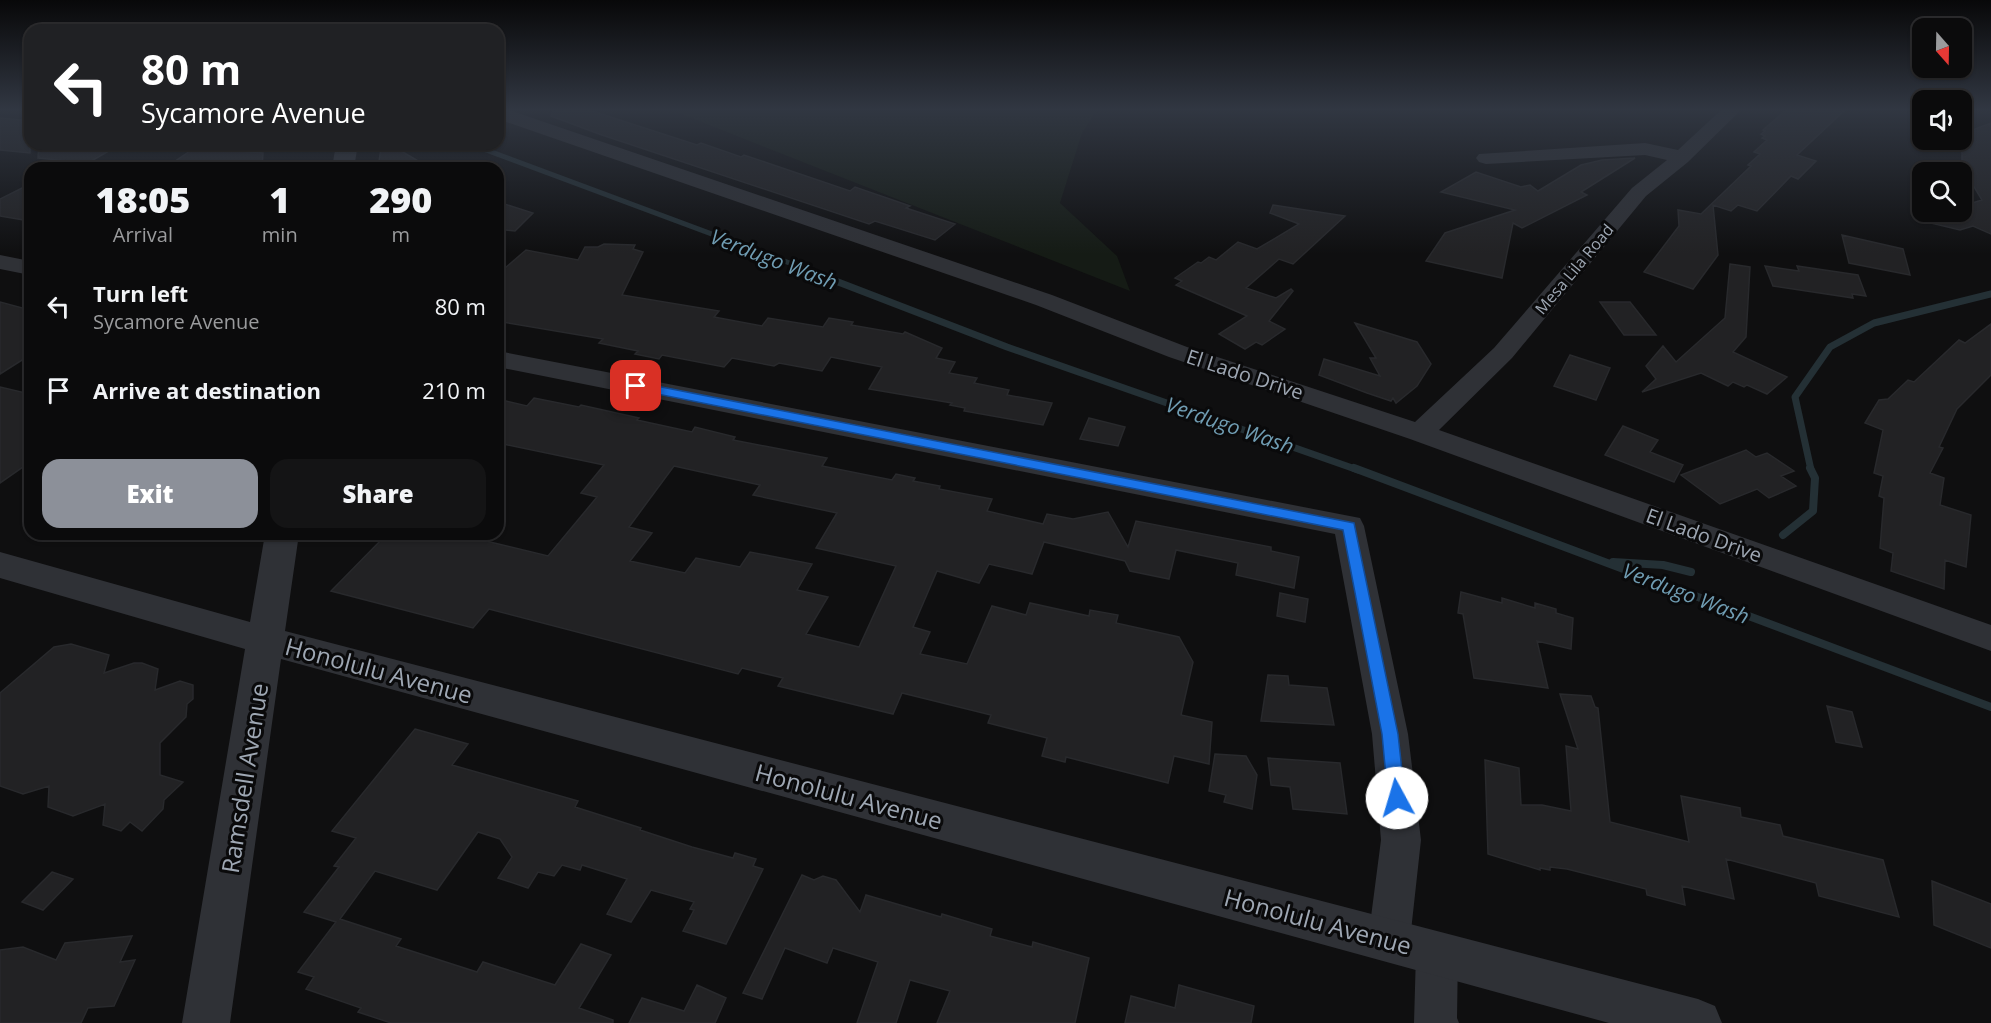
<!DOCTYPE html>
<html lang="en">
<head>
<meta charset="utf-8">
<style>
	body { margin:0; font-family:"Open Sans",sans-serif; background:#141415; color:#f1f3f6; height:100vh; display:flex; flex-direction:column; font-size:22px; white-space:nowrap }
	* { box-sizing:border-box; margin:0 }
	p { font-size:20px; color:#9a9b9d }
	.icon { flex:none; width:33px; height:33px; fill:none; stroke:currentColor; stroke-width:2; stroke-linecap:round; stroke-linejoin:round }
	.map { position:relative; flex:1; overflow:hidden }
	.side { position:absolute; left:24px; top:162px; width:480px; height:378px; display:flex; flex-direction:column; background:#0b0b0c; border-radius:18px; box-shadow:0 2px 4px #0004,0 0 0 2px #2b2b2d }
	.side>* { flex:none }
	.top-card { position:absolute; left:24px; top:24px; width:480px; height:126px; border-radius:18px; box-shadow:0 2px 4px #0004,0 0 0 2px #2b2b2d; background:#202124; color:#fff; overflow:hidden }
	.needle { width:39px; rotate:160deg }
	.buttons { position:absolute; left:1912px; top:18px; display:grid; gap:12px }
	.buttons a { display:grid; place-items:center; width:60px; height:60px; border-radius:12px; background:#0b0b0c; box-shadow:0 2px 4px #0004,0 0 0 2px #2b2b2d; font-size:30px }
	.pin { position:absolute; display:grid; place-items:center; width:51px; height:51px; color:#fff; margin:-26px; border-radius:12px; box-shadow:0 3px 9px #0006 }
	.me { position:absolute; width:66px; margin:-33px; rotate:354deg; stroke-linejoin:round; filter:drop-shadow(0 0 4px #0008) }
	.turn { display:flex; align-items:center; gap:21px; height:126px; padding:0 18px; font-size:27px }
	.turn .icon { width:78px; height:78px; stroke-width:2.5 }
	.turn b { display:block; font-size:42px; line-height:51px }
	.eta { display:flex; justify-content:space-evenly; align-items:center; height:102px; text-align:center }
	.eta b { font-size:36px; font-weight:800; line-height:42px }
	.primary-button { display:flex; gap:12px; margin-top:auto; padding:12px 18px }
	.primary-button a { flex:1; height:69px; border-radius:18px; background:#8c9099; color:#fff; font-size:24px; font-weight:800; line-height:69px; text-align:center }
	.primary-button a+a { background:#141415; color:#f1f3f6 }
	ul { padding:0; list-style:none }
	li { display:flex; align-items:center; gap:18px; height:84px; padding:0 18px }
	li div { flex:1 }
	li b { display:block; font-size:22px }
	li em { font-style:normal }
	.map>svg:first-child { display:block }
	.green { fill:#151b15 }
	.lines { fill:none; stroke-linecap:round; stroke-linejoin:round }
	.stream-far2 { stroke:#243035; stroke-width:5 }
	.stream-far1 { stroke:#243035; stroke-width:7 }
	.stream { stroke:#243035; stroke-width:8 }
	.building { fill:#222224; stroke:#28292c; stroke-width:1.5; fill-rule:evenodd }
	.minor { fill:#2f3136; fill-rule:evenodd }
	.tertiary { fill:#2f3136; fill-rule:evenodd }
	.route { fill:#1a73e8; stroke:#114b97; stroke-width:1.5 }
	.labels { text-anchor:middle; dominant-baseline:central; stroke-width:6; stroke-linejoin:round; paint-order:stroke }
	.far-street-label { font-size:16px; fill:#9ea7b3; stroke:#0a0a0b }
	.street-label { font-size:20px; fill:#9ea7b3; stroke:#0a0a0b }
	.water-label { font-size:21px; font-style:italic; fill:#709db3; stroke:#0a0a0b }
	.near-street-label { font-size:24px; fill:#9ea7b3; stroke:#0a0a0b }
</style>
</head>
<body>
<div class="map">
<svg width="1991" height="1023" viewBox="0 0 1991 1023">
	<rect width="100%" height="100%" fill="#0f0f10"/>
	<path class="green" d="M671 110H1097L1082 133 1060 203 1117 256 1130 291Z"/>
	<g class="lines">
		<path class="stream-far2" d="M470 144 811 271"/>
		<path class="stream-far1" d="M807 270 1007 347 1358 470
			M1811 470 1795 397 1830 347 1874 323 1991 294"/>
		<path class="stream" d="M1354 468 1991 707
			M1783 535 1813 511 1815 478 1810 468
			M1613 562 1663 565 1691 572"/>
	</g>
	<path class="building" d="M553 110H589L697 145 701 143 741 157 744 155 850 191 855 187 910 206 906 208 955 224 935 240 875 221 869 224 599 134 551 116Z
		M1786 110H1845L1797 155 1816 161 1798 179 1791 176 1757 211 1738 205 1731 211 1713 205 1718 255 1693 289 1644 272 1679 226 1678 210 1701 214 1751 166 1748 165 1760 154 1754 152 1767 140 1762 138 1765 136 1761 134 1765 131 1763 130Z
		M0 118 30 121V153L0 150Z
		M1991 123V234L1973 226 1960 230 1918 220 1944 212H1962V206L1982 200 1962 167V134Z
		M39 144H121L88 163 38 158Z
		M391 145 430 168H378L381 148Z
		M196 147 263 153 262 168H165Z
		M1635 158 1581 192 1587 195 1522 228 1513 223 1502 278 1426 261 1445 233 1515 210 1441 192 1476 172 1521 187 1530 185 1538 191 1581 165 1602 160Z
		M30 184V221L0 216V199Z
		M498 202 533 213 515 231 498 229Z
		M1273 205 1345 216 1293 264 1279 259 1246 288 1276 298 1291 289 1293 291 1269 321 1285 329 1262 345 1256 342 1245 349 1219 334 1247 316 1176 285 1182 281 1175 278 1198 262 1201 263 1209 257 1216 260 1238 242 1257 249 1299 224 1270 213Z
		M1842 235 1903 249 1910 275 1849 263Z
		M604 244 635 245 633 249 643 252 622 295 719 311 714 317 762 326 768 318 823 327 829 318 853 322 851 325 903 334 905 332 942 348 936 358 955 362 949 373 977 378 974 383 1009 390 1007 395 1052 403 1043 425 964 411 965 408 950 405 952 403 869 389 882 367 831 357 822 371 779 363 774 366 732 358 724 367 662 355 659 359 635 354 638 351 599 343 603 339 502 322 504 319 498 317V274L526 250 578 260 585 247H598Z
		M1730 264 1750 267 1746 337 1733 352 1787 377 1767 394 1747 385 1744 387 1733 382 1728 386 1701 373 1642 392 1656 379 1646 366 1663 346 1676 362 1725 318Z
		M1765 266 1799 271 1797 266 1858 275 1866 296 1852 294 1853 298 1773 286Z
		M0 302 30 310V355L0 374Z
		M1600 302H1630L1656 335H1624Z
		M1355 323 1417 342 1431 364 1417 386 1396 403 1393 398 1391 401 1367 393 1319 375 1324 359 1380 376 1370 358H1376Z
		M1991 324V375L1957 409 1939 447 1943 448 1930 473 1944 478 1940 505 1971 515 1966 567 1945 560 1944 589 1891 571 1893 553 1880 548 1884 498 1879 496 1883 476 1874 473 1883 430 1865 423 1879 400 1888 399 1908 380 1914 382 1959 340 1965 343Z
		M1570 355 1610 368 1596 400 1554 386Z
		M0 387 30 394V462L0 483Z
		M534 398 579 407 581 405 639 418 637 420 692 432 695 427 735 437 733 440 827 458 822 466 892 480 896 474 915 478 913 481 940 486 939 489 992 499 987 511 1043 524 1047 514 1073 519 1108 512 1128 547 1136 521 1271 547V551L1299 557 1294 588 1236 575 1238 563 1176 550 1169 579 1130 571 1125 561 1044 542 1032 574 989 564 979 583 937 571 913 627 930 632 920 654 967 664 992 606 1026 615 1030 603 1089 616 1090 610 1118 615 1116 623 1179 637 1193 662 1181 715 1212 722 1209 764 1174 756 1168 783 1066 757 1065 762 1042 756 1047 738 988 723 991 715 902 693 893 714 778 686 783 678 742 668 738 674 489 609 473 628 331 591 387 534H457L548 556 597 497 581 493 604 465 498 443V399L527 406ZM674 466 760 485 753 495 837 513 816 548 896 566 859 647 806 634 828 597 797 590 812 564 750 552 740 567 696 558 685 573 630 561 652 533 629 527Z
		M1089 418 1125 427 1118 446 1080 439Z
		M1623 426 1658 440 1650 452 1683 465 1674 482 1605 455Z
		M1746 450 1756 457 1767 453 1794 471 1781 476 1796 486 1769 498 1757 489 1720 504 1681 475Z
		M1461 592 1502 603V598L1535 608V603L1556 609V613L1573 618 1571 649 1537 641 1548 688 1474 678 1463 614 1458 613Z
		M1280 593 1308 599 1305 622 1277 616Z
		M71 644 109 655 104 673 134 663H142L158 669 155 690 180 681 193 685V699L187 704 186 717 160 743V775L183 782 164 800 163 809 142 831 130 822 121 831 103 825 105 804 73 816 48 807 49 786 23 794 0 786V693L54 647Z
		M1268 675 1288 676 1289 685 1327 688 1334 725 1261 721Z
		M1560 694 1591 696 1595 707 1598 708 1610 822 1689 842 1681 796 1740 808 1741 817 1780 825 1783 836 1883 860 1899 917 1819 896 1816 883 1726 859 1734 899 1682 886 1685 905 1647 895 1646 889 1567 869 1550 867V870L1540 868V870L1488 854 1485 760 1519 768 1521 805H1542L1571 811 1566 746 1578 749Z
		M1827 706 1852 712 1862 747 1836 742Z
		M415 729 468 744 452 765 578 801 575 807 641 828 640 830 692 847 733 858 735 853 756 859 753 866 763 869 726 944 683 931 694 910 690 909 694 902 651 890 631 922 607 914 627 879 582 865 580 870 562 865 554 876 538 872 528 888 498 878 512 857 500 839 478 832 437 890 375 871 340 919 401 939 396 946 477 972 483 962 555 985 581 944 611 955 579 1008 613 1020V1023H391L358 1012 361 1008 306 989 314 977 298 972 336 922 304 912 339 867 334 866 356 838 332 831Z
		M1215 754 1246 756 1257 775 1252 809 1224 802 1226 795 1209 791Z
		M1268 758 1340 763 1347 814 1293 809 1290 787 1271 785Z
		M52 872 73 879 43 910 22 902Z
		M802 875 814 880 823 876 836 880 860 912 866 895 941 917 942 914 992 929 990 936 1032 947 1033 942 1089 958 1075 1023H937L950 991 910 980 896 1023H857L878 962 833 948 827 963 785 948 762 999 743 993Z
		M1932 881 1991 904V948L1934 925Z
		M132 936 120 962 135 960 114 1006 88 1008 81 1023H0V950L23 947 56 960 65 943Z
		M697 985 726 998 715 1023H629L642 998 684 1011Z
		M1179 985 1254 1006 1251 1023H1125L1131 996 1175 1008Z"/>
	<g class="lines">
		<path class="minor" d="M498 110H509L1052 295 1187 347 1415 422 1494 348 1632 188 1667 160 1645 155 1486 164 1479 162 1476 158 1479 154 1645 143 1678 150 1721 110H1741L1688 162 1646 196 1512 358 1439 430 1991 625V651L1410 439 1169 357 1036 305 498 119Z
			M0 255 30 261V275L0 269Z
			M498 351 1360 518 1364 526 1408 734 1421 840 1410 940 1404 955 1389 961 1374 955 1368 940 1381 840 1372 734 1335 534 498 367Z
			M1437 932 1452 938 1458 953 1457 1018 1459 1023H1414L1416 953 1422 938Z"/>
		<path class="tertiary" d="M336 144H358L354 168H332Z
			M265 534H299L285 631 1698 999 1715 1006 1722 1023H1609L281 659 230 1023H182L245 649 0 578V552L250 622Z"/>
	</g>
	<linearGradient id="sky" x2="0" y2="1"><stop stop-color="#080809"/><stop offset="0.43" stop-color="#313742"/><stop offset="1" stop-color="#313742" stop-opacity="0"/></linearGradient>
	<rect width="1991" height="254" fill="url(#sky)"/>
	<path class="route" d="M636 382 1354 523 1398 734 1405 798 1403 803 1397 805 1391 803 1388 798 1382 734 1343 530 632 389V383Z"/>
	<g class="labels">
		<g class="far-street-label">
			<text transform="translate(1574 269) rotate(-50)">Mesa Lila Road</text>
		</g>
		<g class="street-label">
			<text transform="translate(1245 374) rotate(18)">El Lado Drive</text>
			<text transform="translate(1704 535) rotate(20)">El Lado Drive</text>
		</g>
		<g class="water-label">
			<text transform="translate(774 259) rotate(21)">Verdugo Wash</text>
			<text transform="translate(1230 425) rotate(19)">Verdugo Wash</text>
			<text transform="translate(1686 593) rotate(21)">Verdugo Wash</text>
		</g>
		<g class="near-street-label">
			<text transform="translate(379 670) rotate(15)">Honolulu Avenue</text>
			<text transform="translate(244 778) rotate(-81)">Ramsdell Avenue</text>
			<text transform="translate(849 796) rotate(15)">Honolulu Avenue</text>
			<text transform="translate(1318 921) rotate(15)">Honolulu Avenue</text>
		</g>
	</g>
</svg>
<div class="buttons">
<a><svg class="needle" viewBox="-14 -14 28 28"><path d="M0-13l5 13h-10z" fill="#e53935"/><path d="M0 13l5-13h-10z" fill="#9a9b9d"/></svg></a>
<a><svg class="icon" aria-label="sound" viewBox="0 0 24 24"><path d="M4 9h4l5-4v14l-5-4H4zM17 9q2 3 0 6"/></svg></a>
<a><svg class="icon" aria-label="search" viewBox="0 0 24 24"><circle cx="10" cy="10" r="6"/><path d="M15 15l6 6"/></svg></a>
</div>
<div class="pin" style="left:636px;top:386px;background:#d93025"><svg class="icon" aria-label="arrive" viewBox="0 0 24 24"><path d="M6 21V4h12l-3 4 3 4H6"/></svg></div>
<svg class="me" style="left:1397px;top:798px" viewBox="-20 -20 40 40"><circle r="19" fill="#fff"/><path d="M0-13L10 11 0 6-10 11z" fill="#1a73e8"/></svg>
<div class="top-card">
<div class="turn"><svg class="icon" aria-label="left" viewBox="0 0 24 24"><path d="M17 20v-9H6M10 6l-5 5 5 5"/></svg><div><b>80 m</b>Sycamore Avenue</div></div>
</div>
<section class="side">
<div class="eta">
<div><b>18:05</b><p>Arrival</p></div>
<div><b>1</b><p>min</p></div>
<div><b>290</b><p>m</p></div>
</div>
<ul>
<li><svg class="icon" aria-label="left" viewBox="0 0 24 24"><path d="M17 20v-9H6M10 6l-5 5 5 5"/></svg><div><b>Turn left</b><p>Sycamore Avenue</p></div><em>80 m</em></li>
<li><svg class="icon" aria-label="arrive" viewBox="0 0 24 24"><path d="M6 21V4h12l-3 4 3 4H6"/></svg><div><b>Arrive at destination</b></div><em>210 m</em></li>
</ul>
<div class="primary-button"><a>Exit</a><a>Share</a></div>
</section>
</div>
</body>
</html>
